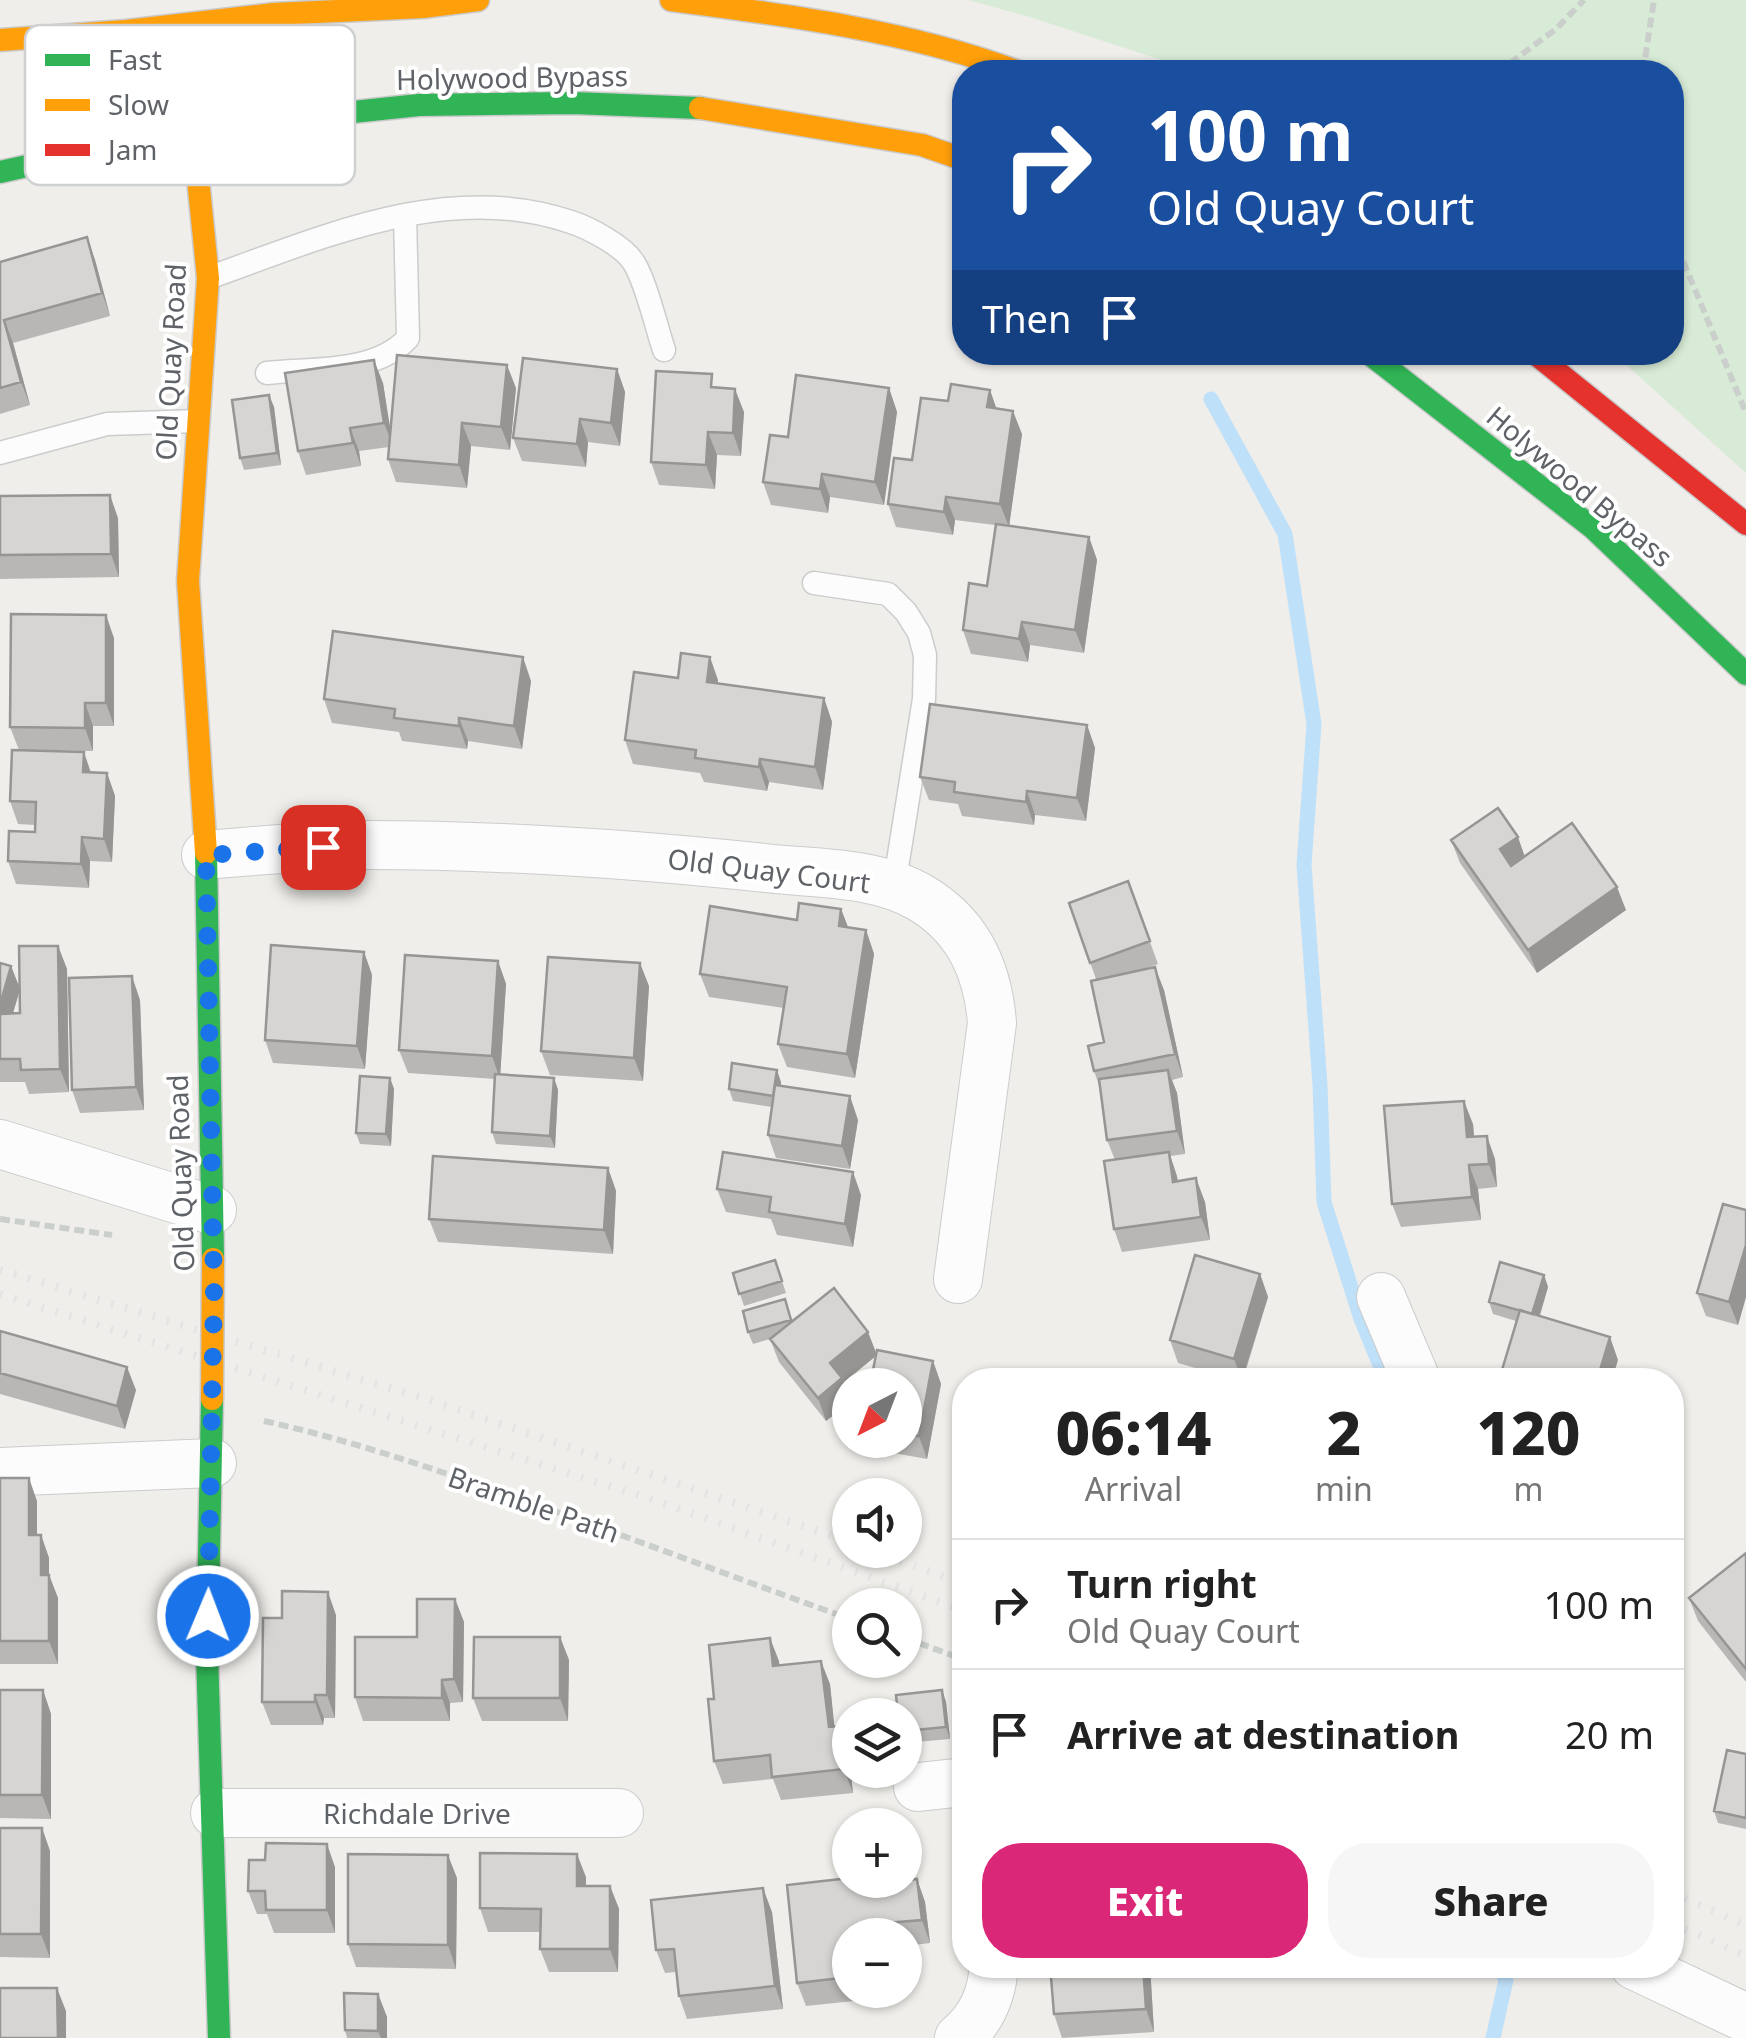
<!DOCTYPE html>
<html lang="en">
<head>
<meta charset="utf-8">
<style>
	body { margin:0; font-family:"Noto Sans",sans-serif; background:#f6f6f6; color:#222; height:100vh; display:flex; flex-direction:column; font-size:38px; white-space:nowrap }
	* { box-sizing:border-box; margin:0 }
	p { font-size:32px; color:#767676 }
	.icon { flex:none; width:55px; height:55px; fill:none; stroke:currentColor; stroke-width:2; stroke-linecap:round; stroke-linejoin:round }
	.map { position:relative; flex:1; overflow:hidden }
	.side { position:absolute; left:952px; top:1368px; width:732px; height:610px; display:flex; flex-direction:column; background:#fff; border-radius:40px; box-shadow:0 2px 8px #0004 }
	.side>* { flex:none }
	.banner { position:absolute; left:952px; top:60px; width:732px; height:305px; border-radius:40px; box-shadow:0 2px 8px #0004; background:#1a4fa0; color:#fff; overflow:hidden }
	.needle { width:65px; rotate:222deg }
	.tools { position:absolute; left:832px; top:1368px; display:grid; gap:20px }
	.tools a { display:grid; place-items:center; width:90px; height:90px; border-radius:50%; background:#fff; box-shadow:0 2px 8px #0004; font-size:50px }
	.pin { position:absolute; display:grid; place-items:center; width:85px; height:85px; color:#fff; margin:-42px; border-radius:20px; box-shadow:0 5px 15px #0006 }
	.me { position:absolute; width:110px; margin:-55px; rotate:1deg; stroke-linejoin:round; filter:drop-shadow(0 0 8px #0008) }
	.turn { display:flex; align-items:center; gap:35px; height:210px; padding:0 30px; font-size:45px }
	.turn .icon { width:130px; height:130px; stroke-width:2.5 }
	.turn b { display:block; font-size:70px; line-height:85px }
	.then { display:flex; align-items:center; height:95px; padding:0 30px; background:#0003; gap:20px; font-size:38px }
	.eta { display:flex; justify-content:space-evenly; align-items:center; height:170px; text-align:center }
	.eta b { font-size:60px; font-weight:800; line-height:70px }
	.action { display:flex; gap:20px; margin-top:auto; padding:20px 30px }
	.action a { flex:1; height:115px; border-radius:40px; background:#db2777; color:#fff; font-size:40px; font-weight:800; line-height:115px; text-align:center }
	.action a+a { background:#f6f6f6; color:#222 }
	ul { padding:0; list-style:none }
	li { display:flex; align-items:center; gap:30px; height:130px; padding:0 30px; border-top:2px solid #e0e0e0 }
	li div { flex:1 }
	li b { display:block; font-size:38px }
	li em { font-style:normal }
	.map>svg:first-child { display:block }
	.green { fill:#d8ebd6 }
	.lines { fill:none; stroke-linecap:round; stroke-linejoin:round }
	.stream { stroke:#bfe0f9; stroke-width:15 }
	.lane-casing { stroke:#cbcccc; stroke-width:25 }
	.street-casing { stroke:#cbcccc; stroke-width:50 }
	.fast-casing { stroke:#cacacb; stroke-width:25 }
	.slow-casing { stroke:#cacacb; stroke-width:25 }
	.jam-casing { stroke:#cacacb; stroke-width:25 }
	.path { stroke:#cacfcc; stroke-width:6; stroke-dasharray:10 5; stroke-linecap:butt }
	.lane { stroke:#fdfcfc; stroke-width:22 }
	.street { stroke:#fdfcfc; stroke-width:48 }
	.fast { stroke:#30b455; stroke-width:22 }
	.slow { stroke:#ff9f0a; stroke-width:22 }
	.jam { stroke:#e5322d; stroke-width:22 }
	.rail { stroke:#e4e4e4; stroke-width:8; stroke-dasharray:2.5 12; stroke-linecap:butt }
	.slow-bridge-casing { stroke:#cacacb; stroke-width:25; stroke-linecap:butt }
	.slow-bridge { stroke:#ff9f0a; stroke-width:22 }
	.wall { fill:#b8b7b5; fill-rule:evenodd }
	.shaded-wall { fill:#969594 }
	.building { fill:#d6d5d3; stroke:#969594; stroke-width:2.5 }
	.route { stroke:#1a73e8; stroke-width:18; stroke-dasharray:0 32.4 }
	.labels { text-anchor:middle; dominant-baseline:central; stroke-width:8; stroke-linejoin:round; paint-order:stroke }
	.street-label { font-size:28px; fill:#5f6368; stroke:#fff }
	.key { fill:#fff; stroke:#cfd0d2; stroke-width:2.5 }
	.key-label { font-size:28px; fill:#5f6368 }
</style>
</head>
<body>
<div class="map">
<svg width="1746" height="2038" viewBox="0 0 1746 2038">
	<rect width="100%" height="100%" fill="#efeeea"/>
	<path class="green" d="M968 0H1746V473L1613 353 1672 352V72H1198L1033 18Z"/>
	<g class="lines">
		<path class="stream" d="M1211 399 1285 534 1314 724 1304 865 1320 1085 1324 1202 1361 1319 1386 1380
			M1493 2038 1506 1980 1498 1965"/>
		<g class="lane-casing">
			<path id="lane" d="M208 278C323 237 449 180 571 222 589 228 624 246 634 263 646 282 656 326 664 350
				M267 373C312 368 376 374 408 338L405 216
				M0 453 107 424 198 421
				M814 583 888 594 906 612 919 633 925 655 924 699 894 886"/>
		</g>
		<g class="street-casing">
			<path id="street" d="M206 855C258 851 312 845 365 845 498 845 633 854 765 868 815 874 876 871 921 898 968 926 988 970 992 1023L958 1279
				M0 1144 212 1210
				M1381 1297 1416 1380
				M0 1472 212 1463
				M918 1787 965 1782
				M215 1813H619
				M1634 1965 1746 2018
				M959 2038C982 2019 992 1995 994 1965"/>
		</g>
		<g class="fast-casing">
			<path id="fast" d="M0 172 193 129 419 105 573 103 700 108
				M1367 352 1593 528 1746 674
				M206 853 213 1259
				M212 1399 207 1654 219 2038"/>
		</g>
		<g class="slow-casing">
			<path id="slow" d="M671 0C787 15 909 31 1019 72
				M0 40 126 31 274 14 423 7 478 0
				M700 108 922 145 965 160
				M193 129 208 278 188 581 206 853"/>
		</g>
		<g class="jam-casing">
			<path id="jam" d="M1533 352 1746 524"/>
		</g>
		<path class="path" d="M1498 72 1556 29 1584 0
			M1643 72 1654 0
			M1672 234 1746 413
			M0 1219 112 1235
			M264 1421C342 1438 416 1463 491 1489 611 1530 730 1576 850 1619
			M905 1638 965 1660"/>
		<use href="#lane" class="lane"/>
		<use href="#street" class="street"/>
		<use href="#fast" class="fast"/>
		<use href="#slow" class="slow"/>
		<use href="#jam" class="jam"/>
		<path class="rail" d="M0 1270 436 1402 850 1542
			M0 1294 657 1501 965 1611
			M873 1550 965 1585
			M1672 1892 1746 1926
			M1672 1923 1746 1956"/>
		<g class="slow-bridge-casing">
			<path id="slow-bridge" d="M212 1399 213 1259"/>
		</g>
		<use href="#slow-bridge" class="slow-bridge"/>
	</g>
	<path class="wall" d="M87 237 95 260 110 316 13 343 30 405 0 414V262Z
		M617 369 625 392 620 446 588 442 586 467 522 461 513 438Z
		M383 383 390 431 516 388 510 450 471 446 467 488 396 482 388 459 389 447 359 451 361 466 306 475 298 451Z
		M716 388 744 412 741 456 717 455 715 489 659 485 651 462Z
		M889 388 897 412 884 505 830 497 828 513 771 505 763 482 788 437Z
		M990 390 996 409 1022 434 1009 526 1089 537 1097 560 1084 653 1030 645 1028 662 971 654 963 630 987 586 995 525 955 520 953 535 896 527 888 504 912 460 948 401Z
		M269 395 274 407 281 465 244 470 240 458Z
		M0 496 118 518 119 577 0 579Z
		M114 638V726H93V751L33 750 91 772 107 773 115 796 112 862 90 861 89 888 16 884 8 861 35 832V825L18 824 10 801 19 750 10 727Z
		M678 678 718 680V684L824 698 832 722 823 790 769 782 767 791 704 782 700 773 633 764 625 740Z
		M531 681 522 749 468 741 467 749 402 741 399 732 332 723 324 699Z
		M1087 725 1095 748 1086 821 1035 815 1034 825 962 816 958 804 929 800 920 777Z
		M1451 840 1525 856 1626 910 1537 973 1460 863Z
		M1128 881 1158 964 1144 969 1164 990 1183 1077 1172 1080 1177 1093 1185 1154 1170 1156 1178 1181 1205 1202 1210 1240 1122 1252 1114 1229 1115 1160 1107 1140 1100 1088 1094 1071 1104 1042 1096 979 1069 903Z
		M841 909 848 928 866 930 874 954 855 1078 787 1067 778 1044 784 1008 709 997 700 974 797 920Z
		M58 946 67 969 69 1092 29 1094 25 1082H0V963L11 966 20 989ZM20 990V1013H13Z
		M364 952 372 975 365 1069 273 1063 265 1040Z
		M498 961 506 984 500 1075 554 1078 558 1090 555 1148 496 1144 492 1132 495 1079 408 1073 399 1050Z
		M649 986 643 1081 550 1075 541 1051Z
		M140 1000 144 1110 80 1113 72 1090Z
		M390 1078 394 1089 391 1146 360 1144 356 1133Z
		M781 1082V1086L858 1120 850 1169 776 1158 768 1135 772 1107 733 1101 729 1089Z
		M1473 1124 1474 1137 1495 1159 1497 1187 1478 1189 1481 1220 1401 1227 1392 1204Z
		M608 1168 616 1191 613 1254 438 1242 429 1219Z
		M717 1189 861 1195 853 1247 777 1235 771 1219 726 1212Z
		M1746 1210V1297L1738 1325 1706 1316 1697 1293Z
		M775 1260 786 1293 744 1306 733 1273Z
		M1260 1274 1268 1297 1243 1380H1237L1178 1363 1170 1340Z
		M1544 1275 1548 1287 1540 1316 1618 1360 1516 1321 1493 1314 1489 1302Z
		M785 1299 792 1321 876 1353 933 1361 941 1384 927 1459 871 1449 867 1440H905V1385L876 1356 844 1382 850 1402 826 1421 779 1362 770 1339 753 1344 748 1332Z
		M0 1331 136 1390 125 1429 0 1394Z
		M0 1478 37 1501V1535H41L49 1558V1575L58 1598V1664H0Z
		M1746 1553V1682L1698 1621 1689 1598Z
		M455 1599 464 1622 463 1702 450 1703V1721H363L355 1697Z
		M336 1615 335 1718H324L323 1725H271L262 1702Z
		M560 1637 569 1660 568 1721H482L473 1698Z
		M770 1638 779 1665 830 1684 834 1727 848 1749 853 1793 781 1800 773 1779 723 1784 714 1761V1699Z
		M0 1690H43L51 1714V1819L0 1818Z
		M942 1690 946 1702 950 1739 905 1743V1715Z
		M1746 1754V1829L1718 1823 1714 1811Z
		M0 1828H42L50 1851V1958L0 1957Z
		M335 1867V1933H274L267 1914H257L248 1891Z
		M586 1877V1886H610L619 1909 618 1972H549L540 1949V1932H488L480 1908Z
		M457 1878 456 1969 356 1967 348 1944Z
		M917 1879 925 1902 930 1943 905 1946V1935H850V1990H901V1996L806 2006 797 1983 850 1880H884V1882Z
		M772 1912 783 2009 687 2019 679 1996 676 1972 665 1973 656 1950Z
		M1050 1965H1150L1154 2032 1062 2038 1054 2014Z
		M378 1994 387 2017V2038H347L345 2030Z"/>
	<path class="shaded-wall" d="M87 237 95 260 110 316 102 293Z
		M4 320 13 343 30 405 21 382Z
		M374 360 383 383 393 446 384 423Z
		M507 365 516 388 510 450 501 427Z
		M617 369 625 392 620 446 611 423Z
		M889 388 897 412 884 505 875 482Z
		M735 389 744 412 741 456 733 433Z
		M990 390 998 413 987 407Z
		M269 395 274 407 281 465 277 453Z
		M1013 411 1022 434 1009 527 1000 504Z
		M580 419 588 442 586 467 577 444Z
		M462 423 471 446 467 488 459 465Z
		M350 428 359 451 361 466 353 443Z
		M708 432 717 455 715 489 706 465Z
		M822 474 830 497 828 513 820 489Z
		M110 495 118 518 119 577 111 554Z
		M946 497 955 520 953 535 944 512Z
		M1089 537 1097 560 1084 653 1075 630Z
		M106 615 114 638V726L106 703Z
		M1022 622 1030 645 1028 662 1019 639Z
		M523 657 531 681 522 749 514 726Z
		M710 657 718 680 715 705 707 682Z
		M824 698 832 722 823 790 815 767Z
		M85 703 93 726V751L85 728Z
		M459 718 468 741 467 749 459 726Z
		M1087 725 1095 748 1086 821 1077 798Z
		M84 752 92 776 83 772Z
		M760 759 769 782 767 791 759 767Z
		M107 773 115 796 112 862 104 839Z
		M1027 791 1035 815 1034 825 1026 802Z
		M82 837 90 861 89 888 81 864Z
		M1518 837 1526 860 1508 873 1500 849Z
		M1617 887 1626 910 1537 973 1528 950Z
		M841 909 850 932 839 926Z
		M866 930 874 954 855 1078 847 1054Z
		M58 946 67 969 69 1092 60 1069Z
		M364 952 372 975 365 1069 357 1046Z
		M498 961 506 984 500 1079 492 1056Z
		M640 963 649 986 643 1081 634 1058Z
		M11 966 20 989 6 1037 0 1022V1005Z
		M1155 967 1164 990 1183 1077 1175 1054Z
		M132 976 140 1000 144 1110 136 1087Z
		M777 1070 781 1082 778 1107 773 1096Z
		M1168 1070 1177 1093 1185 1154 1177 1131Z
		M390 1078 394 1089 391 1146 386 1134Z
		M554 1078 558 1090 555 1148 550 1136Z
		M850 1096 858 1120 850 1169 842 1146Z
		M1464 1101 1473 1124 1476 1160 1467 1137Z
		M1487 1136 1495 1159 1497 1187 1489 1164Z
		M1169 1152 1177 1176 1181 1205 1173 1182Z
		M1469 1165 1478 1189 1481 1220 1472 1197Z
		M608 1168 616 1191 613 1254 604 1230Z
		M853 1172 861 1195 853 1247 845 1224Z
		M1196 1178 1205 1202 1210 1240 1201 1217Z
		M1746 1245V1297L1738 1325 1729 1302Z
		M1260 1274 1268 1297 1242 1380 1234 1359Z
		M1544 1275 1548 1287 1536 1327 1532 1315Z
		M868 1332 877 1355 844 1382 850 1402 826 1421 818 1398 830 1363Z
		M1610 1337 1618 1360 1612 1380H1597Z
		M933 1361 941 1384 927 1459 919 1436Z
		M127 1367 136 1390 125 1429 117 1406Z
		M29 1478 37 1501V1558L29 1535Z
		M41 1535 49 1558V1575L58 1598V1664L49 1641 41 1575Z
		M328 1592 336 1615 335 1718 327 1695Z
		M455 1599 464 1622 463 1702 454 1679Z
		M560 1637 569 1660 568 1721 560 1698Z
		M770 1638 779 1661 782 1689 773 1666Z
		M821 1661 830 1684 837 1751 829 1727Z
		M442 1680 450 1703V1721L442 1698Z
		M43 1690 51 1714V1819L42 1795Z
		M942 1690 946 1702 950 1739 946 1727Z
		M315 1695 324 1718 323 1725 315 1702Z
		M840 1726 848 1749 853 1793 844 1769Z
		M42 1828 50 1851V1958L41 1934Z
		M327 1844 335 1867V1933L327 1910Z
		M577 1854 586 1877 585 1909 577 1886Z
		M448 1855 457 1878 456 1969 448 1945Z
		M917 1879 925 1902 930 1943 922 1920Z
		M610 1886 619 1909 618 1972 610 1949Z
		M763 1888 772 1912 783 2009 775 1986Z
		M1143 1965H1150L1154 2032 1146 2009Z
		M57 1988 66 2011V2038H58Z
		M378 1994 387 2017V2038H381L378 2031Z"/>
	<path class="building" d="M87 237 102 293 4 320 21 382 0 388V262Z
		M397 355 507 365 501 427 462 423 459 465 388 459Z
		M523 358 617 369 611 423 580 419 577 444 513 438Z
		M374 360 384 423 350 428 353 443 298 451 285 373Z
		M656 371 712 374 711 387 735 389 733 433 708 432 706 465 651 462Z
		M796 375 889 388 875 482 822 474 820 489 763 482 770 435 788 437Z
		M951 384 990 390 987 407 1013 411 1000 504 946 497 944 512 888 504 894 458 912 460 921 398 948 401Z
		M269 395 277 453 240 458 232 400Z
		M110 495 111 554 0 555V496Z
		M996 524 1089 537 1075 630 1022 622 1019 639 963 630 969 583 987 586Z
		M11 614 106 615V703H85V728L10 727Z
		M333 631 523 657 514 726 459 718V726L394 718 395 709 324 699Z
		M681 653 710 657 707 682 824 698 815 767 760 759 759 767 695 758 696 750 625 740 634 672 678 678Z
		M930 704 1087 725 1077 798 1027 791 1026 802 954 792 955 782 920 777Z
		M12 750 84 752 83 772 107 773 104 839 82 837 81 864 8 861 9 831 35 832 36 802 10 801Z
		M1498 808 1518 837 1500 849 1511 866 1572 823 1617 887 1528 950 1451 840Z
		M1128 881 1150 941 1090 963 1069 903Z
		M799 903 841 909 839 926 866 930 847 1054 778 1044 787 987 700 974 710 906 797 920Z
		M271 945 364 952 357 1046 265 1040Z
		M19 946H58L60 1069 21 1070 20 1059H0V1014L20 1013Z
		M405 955 498 961 492 1056 399 1050Z
		M548 957 640 963 634 1058 541 1051Z
		M0 963 11 966 0 1005Z
		M1155 967 1175 1054 1094 1071 1088 1046 1104 1042 1091 981Z
		M132 976 136 1087 72 1090 69 978Z
		M732 1063 777 1070 773 1096 729 1089Z
		M1168 1070 1177 1131 1107 1140 1099 1079Z
		M495 1074 554 1078 550 1136 492 1132Z
		M360 1076 390 1078 386 1134 356 1133Z
		M775 1085 850 1096 842 1146 768 1135Z
		M1464 1101 1467 1137 1487 1136 1489 1164 1469 1165 1472 1197 1392 1204 1384 1106Z
		M723 1152 853 1172 845 1224 769 1212 771 1197 717 1189Z
		M1169 1152 1173 1182 1196 1178 1201 1217 1114 1229 1104 1161Z
		M433 1156 608 1168 604 1230 429 1219Z
		M1723 1204 1746 1210V1245L1729 1302 1697 1293Z
		M1195 1255 1260 1274 1234 1359 1170 1340Z
		M775 1260 782 1281 739 1294 733 1273Z
		M1500 1262 1544 1275 1532 1314 1489 1302Z
		M834 1288 868 1332 830 1363 842 1378 818 1398 770 1339Z
		M785 1299 791 1320 748 1332 743 1311Z
		M1520 1310 1610 1337 1597 1380H1499Z
		M0 1331 127 1367 117 1406 0 1373Z
		M877 1350 933 1361 919 1436 905 1434V1385H870Z
		M1008 1370 1062 1372V1380H1007Z
		M0 1478H29V1535H41V1575H49V1641H0Z
		M1746 1553V1669L1689 1598Z
		M282 1591 328 1592 327 1695H315V1702H262L263 1618H282Z
		M417 1599H455L454 1679 442 1680V1698L355 1697V1637H417Z
		M474 1637H560V1698H473Z
		M770 1638 773 1666 821 1661 829 1727 840 1726 844 1769 772 1777 770 1755 714 1761 708 1699H714L709 1645Z
		M0 1690H43L42 1795H0Z
		M942 1690 946 1727 905 1731V1715H898L896 1695Z
		M1727 1750 1746 1754V1818L1714 1811Z
		M0 1828H42L41 1934H0Z
		M266 1843 327 1844V1910H266L265 1891H248L249 1860H265Z
		M480 1853 577 1854V1886H610V1949H540L541 1909 480 1908Z
		M348 1854 448 1855V1945L348 1944Z
		M850 1878V1880H882L883 1883 917 1879 922 1920 887 1923 888 1935H850V1977L797 1983 787 1885Z
		M763 1888 775 1986 679 1996 674 1949 656 1950 651 1900Z
		M1050 1965H1143L1146 2009 1054 2014Z
		M0 1988H57L58 2038H0Z
		M344 1993 378 1994V2031L345 2030Z"/>
	<g class="lines">
		<path class="route" d="M208 1616 214 1291 206 855 323 847"/>
	</g>
	<g class="labels">
		<g class="street-label">
			<text transform="translate(512 77) rotate(-1)">Holywood Bypass</text>
			<text transform="translate(170 362) rotate(-87)">Old Quay Road</text>
			<text transform="translate(1580 486) rotate(40)">Holywood Bypass</text>
			<text transform="translate(769 870) rotate(7)">Old Quay Court</text>
			<text transform="translate(180 1173) rotate(-92)">Old Quay Road</text>
			<text transform="translate(534 1504) rotate(19)">Bramble Path</text>
			<text x="417" y="1813">Richdale Drive</text>
		</g>
	</g>
	<rect x="25" y="25" width="330" height="160" rx="15" class="key"/>
	<rect x="45" y="54" width="45" height="12" fill="#30b455"/>
	<rect x="45" y="99" width="45" height="12" fill="#ff9f0a"/>
	<rect x="45" y="144" width="45" height="12" fill="#e5322d"/>
	<g class="key-label">
		<text x="108" y="70">Fast</text>
		<text x="108" y="115">Slow</text>
		<text x="108" y="160">Jam</text>
	</g>
</svg>
<div class="tools">
<a><svg class="needle" viewBox="-14 -14 28 28"><path d="M0-13l5 13h-10z" fill="#e53935"/><path d="M0 13l5-13h-10z" fill="#767676"/></svg></a>
<a><svg class="icon" aria-label="sound" viewBox="0 0 24 24"><path d="M4 9h4l5-4v14l-5-4H4zM17 9q2 3 0 6"/></svg></a>
<a><svg class="icon" aria-label="search" viewBox="0 0 24 24"><circle cx="10" cy="10" r="6"/><path d="M15 15l6 6"/></svg></a>
<a><svg class="icon" aria-label="layers" viewBox="0 0 24 24"><path d="M12 4l9 5-9 5-9-5zM3 14l9 5 9-5"/></svg></a>
<a>+</a>
<a>−</a>
</div>
<div class="pin" style="left:323px;top:847px;background:#d93025"><svg class="icon" aria-label="arrive" viewBox="0 0 24 24"><path d="M6 21V4h12l-3 4 3 4H6"/></svg></div>
<svg class="me" style="left:208px;top:1616px" viewBox="-20 -20 40 40"><circle r="17" fill="#1a73e8" stroke="#fff" stroke-width="3"/><path d="M0-11L8 9 0 5-8 9z" fill="#fff"/></svg>
<div class="banner">
<div class="turn"><svg class="icon" aria-label="right" viewBox="0 0 24 24"><path d="M7 20v-9h11M14 6l5 5-5 5"/></svg><div><b>100 m</b>Old Quay Court</div></div>
<div class="then">Then<svg class="icon" aria-label="arrive" viewBox="0 0 24 24"><path d="M6 21V4h12l-3 4 3 4H6"/></svg></div>
</div>
<section class="side">
<div class="eta">
<div><b>06:14</b><p>Arrival</p></div>
<div><b>2</b><p>min</p></div>
<div><b>120</b><p>m</p></div>
</div>
<ul>
<li><svg class="icon" aria-label="right" viewBox="0 0 24 24"><path d="M7 20v-9h11M14 6l5 5-5 5"/></svg><div><b>Turn right</b><p>Old Quay Court</p></div><em>100 m</em></li>
<li><svg class="icon" aria-label="arrive" viewBox="0 0 24 24"><path d="M6 21V4h12l-3 4 3 4H6"/></svg><div><b>Arrive at destination</b></div><em>20 m</em></li>
</ul>
<div class="action"><a>Exit</a><a>Share</a></div>
</section>
</div>
</body>
</html>
